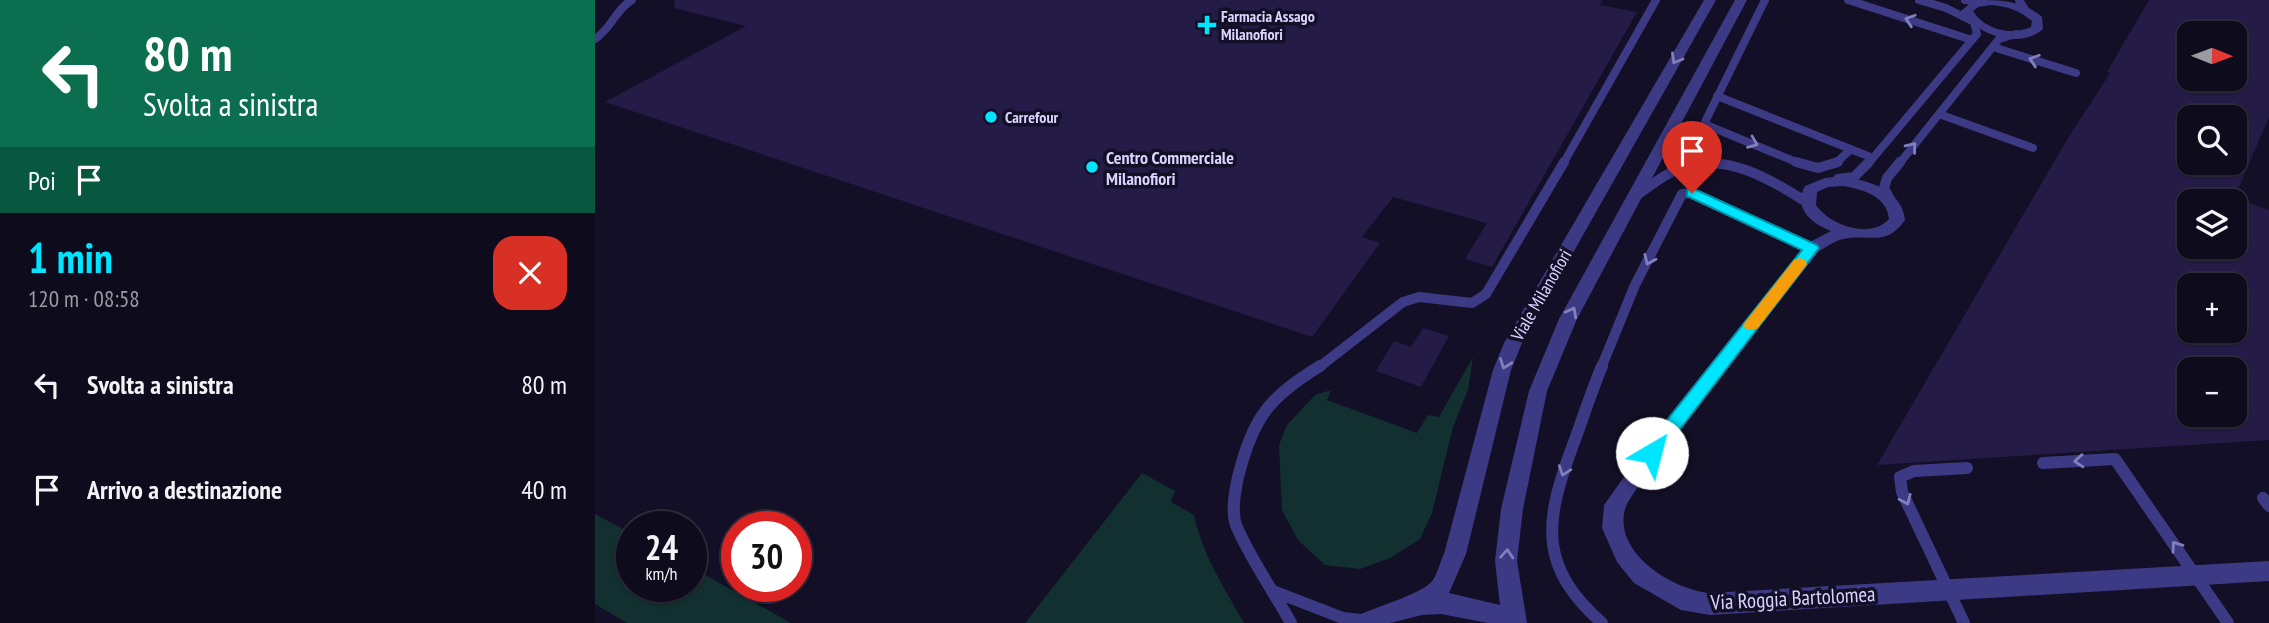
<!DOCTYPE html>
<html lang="it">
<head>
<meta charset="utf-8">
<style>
	body { margin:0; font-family:"PT Sans Narrow",sans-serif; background:#171425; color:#f1f3f6; height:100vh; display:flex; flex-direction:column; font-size:26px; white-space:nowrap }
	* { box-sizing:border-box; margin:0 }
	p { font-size:23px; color:#9b9ba3 }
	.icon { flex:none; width:38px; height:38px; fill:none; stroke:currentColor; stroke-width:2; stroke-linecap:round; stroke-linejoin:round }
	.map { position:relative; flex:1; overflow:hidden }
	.drawer { display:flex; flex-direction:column; background:#0e0b1c; width:595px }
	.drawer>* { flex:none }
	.top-card { background:#0b6e4f; color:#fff; overflow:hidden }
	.needle { width:46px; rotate:91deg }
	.controls { position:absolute; left:1582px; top:21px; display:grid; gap:14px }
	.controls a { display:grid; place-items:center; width:70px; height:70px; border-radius:14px; background:#0e0b1c; box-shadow:0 2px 5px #0004,0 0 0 2px #2e2b3b; font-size:35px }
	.speed { position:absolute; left:21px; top:511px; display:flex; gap:14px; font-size:35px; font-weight:700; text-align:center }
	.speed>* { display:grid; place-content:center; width:91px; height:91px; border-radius:50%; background:#0e0b1c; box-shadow:0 2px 5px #0004,0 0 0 2px #2e2b3b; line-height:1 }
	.speed small { font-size:18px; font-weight:400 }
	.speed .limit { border:10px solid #d22; background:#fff; color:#111 }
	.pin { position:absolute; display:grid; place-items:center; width:60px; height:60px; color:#fff; margin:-72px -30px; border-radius:50% 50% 50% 0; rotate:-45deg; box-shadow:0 0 7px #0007 }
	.pin .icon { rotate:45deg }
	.me { position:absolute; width:77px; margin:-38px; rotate:37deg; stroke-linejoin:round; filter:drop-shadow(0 0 5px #0008) }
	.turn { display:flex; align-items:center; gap:24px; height:147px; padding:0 28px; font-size:32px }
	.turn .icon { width:91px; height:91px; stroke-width:2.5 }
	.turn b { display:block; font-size:49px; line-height:60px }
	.then { display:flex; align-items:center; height:66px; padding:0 28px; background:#0003; gap:14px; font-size:26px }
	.round { display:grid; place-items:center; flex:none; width:74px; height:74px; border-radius:21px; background:#171425 }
	.head { display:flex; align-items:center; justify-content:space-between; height:119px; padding:0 28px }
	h1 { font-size:42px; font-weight:800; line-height:52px; color:#00e5ff }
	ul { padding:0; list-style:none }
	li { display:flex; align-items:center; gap:21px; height:105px; padding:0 28px }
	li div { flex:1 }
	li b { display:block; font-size:26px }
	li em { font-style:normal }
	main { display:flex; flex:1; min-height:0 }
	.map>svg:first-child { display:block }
	.green { fill:#12302f }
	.building { fill:#241b47; fill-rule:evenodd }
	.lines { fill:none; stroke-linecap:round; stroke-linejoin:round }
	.service-far2 { stroke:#3d3a85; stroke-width:8 }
	.service-far1 { stroke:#3d3a85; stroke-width:10 }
	.service { stroke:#3d3a85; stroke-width:12 }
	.minor { fill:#3d3a85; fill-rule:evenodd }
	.oneway { stroke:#837fbc }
	.route { fill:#00e5ff; stroke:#0095a6; stroke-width:2 }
	.slow { fill:#f59e0b }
	.poi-dot { fill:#00e5ff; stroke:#130f26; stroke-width:2.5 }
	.labels { text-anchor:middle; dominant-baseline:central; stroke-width:7; stroke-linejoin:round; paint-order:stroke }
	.far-poi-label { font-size:16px; font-weight:bold; fill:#d9d4ff; stroke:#130f26; text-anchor:start }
	.poi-label { font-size:18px; font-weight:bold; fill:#d9d4ff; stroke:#130f26; text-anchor:start }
	.street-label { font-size:18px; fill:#d9d4ff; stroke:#130f26 }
	.near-street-label { font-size:21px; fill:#d9d4ff; stroke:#130f26 }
</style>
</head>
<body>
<main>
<section class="drawer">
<div class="top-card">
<div class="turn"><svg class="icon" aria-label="left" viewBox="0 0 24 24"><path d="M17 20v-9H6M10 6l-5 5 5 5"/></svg><div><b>80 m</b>Svolta a sinistra</div></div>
<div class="then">Poi<svg class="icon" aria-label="arrive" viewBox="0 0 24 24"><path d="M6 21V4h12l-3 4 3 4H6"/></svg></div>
</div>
<div class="head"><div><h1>1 min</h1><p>120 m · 08:58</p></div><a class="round" style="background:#d93025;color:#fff"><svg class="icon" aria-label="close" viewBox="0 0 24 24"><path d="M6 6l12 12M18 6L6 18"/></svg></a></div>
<ul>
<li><svg class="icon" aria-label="left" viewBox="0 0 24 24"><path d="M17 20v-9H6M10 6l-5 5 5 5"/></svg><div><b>Svolta a sinistra</b></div><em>80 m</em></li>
<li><svg class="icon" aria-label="arrive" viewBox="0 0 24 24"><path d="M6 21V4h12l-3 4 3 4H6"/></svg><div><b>Arrivo a destinazione</b></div><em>40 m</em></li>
</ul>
</section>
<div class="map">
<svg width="1674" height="623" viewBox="0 0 1674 623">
	<rect width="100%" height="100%" fill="#130f26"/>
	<path class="green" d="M878 357 873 390 858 427 837 513 825 539 795 558 765 569 730 565 703 540 687 510 684 445 692 425 720 395 736 390 732 400 822 433 833 415 844 417Z
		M547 473 580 491 576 502 599 515C608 556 629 587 649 623H430Z
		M0 514 37 534V586H96V567L196 623H32L0 604Z"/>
	<path class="building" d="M80 0H1008L1005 5 1042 12 897 267 870 259 892 223 798 197 767 237 785 243 717 337 10 102 151 26 79 8Z
		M1554 0H1674V117L1638 201H1594V247H1640V198L1674 210V440L1282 465 1473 138 1515 73 1512 72ZM1594 33H1640V79H1594ZM1594 117H1640V163H1594ZM1594 285H1640V331H1594ZM1594 369H1640V415H1594Z
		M828 328 854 336 826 387 781 371 799 341 816 347Z"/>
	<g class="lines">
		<path class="service-far2" d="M1170 0 1109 124 1206 164
			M1253 0 1377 40
			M1370 0 1388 2
			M1424 0 1431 11
			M0 39C16 29 21 9 37 0
			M1398 47 1481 73
			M1122 96 1278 158
			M1344 114 1438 148
			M968 164 1061 0
			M1100 164H1124
			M1240 164 1256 149
			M1273 164 1382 34 1379 22 1351 8 1324 0
			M1304 164 1404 39 1421 34"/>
		<path class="service-far1" d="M1201 162 1223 168 1243 162
			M1243 179 1259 177 1274 162
			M1039 197C1054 187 1069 174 1085 168 1130 151 1177 180 1213 203
			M1296 201 1289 188 1292 178 1305 162
			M723 368 808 302 824 297 877 303 891 294 969 162
			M1006 368 1040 285 1087 194 1097 193 1217 248"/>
		<path class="service" d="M1007 366C995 395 986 424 975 453 949 525 945 568 1007 623
			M1448 463 1520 459 1633 623
			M1668 498 1674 506
			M678 591 748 618 775 621
			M696 623C680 594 653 555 641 525 636 511 640 491 643 477 658 418 673 398 725 366
			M1369 623 1307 492 1305 477 1319 471 1372 468"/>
		<path class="minor" d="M1109 0H1121L927 343 916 370 871 554 854 593 905 605 900 561 906 509 934 391 964 319 1140 0H1152L982 319 952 391 928 509 922 561 932 623H893L846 614 827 615 795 623H760L764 615C782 606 828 594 838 580 843 572 845 562 849 554L898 370 909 343Z
			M1379 0C1404 0 1428 0 1447 17L1448 29C1425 50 1381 35 1366 11ZM1395 5C1411 6 1424 10 1437 21L1436 27C1417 36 1390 30 1378 11L1383 7Z
			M1248 176C1273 181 1307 189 1310 220 1290 248 1275 233 1248 239 1239 241 1231 247 1223 252 1170 321 1114 389 1063 460 1055 473 1034 496 1030 509 1018 553 1078 590 1115 593L1674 561V581L1115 615 1086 610 1039 583 1022 562 1007 528 1009 505 1059 435 1211 244 1236 231C1216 223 1198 208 1210 186L1230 178ZM1248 186C1267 189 1292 196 1294 219 1276 240 1234 225 1221 205L1222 192 1233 187Z"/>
	</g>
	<defs><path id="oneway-chevron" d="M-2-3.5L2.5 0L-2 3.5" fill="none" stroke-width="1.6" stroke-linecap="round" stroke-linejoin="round" transform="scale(1.75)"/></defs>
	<g class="oneway">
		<use href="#oneway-chevron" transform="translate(1315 20) rotate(-162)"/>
		<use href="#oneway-chevron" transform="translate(1081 59) rotate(120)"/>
		<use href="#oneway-chevron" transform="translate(1439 60) rotate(-162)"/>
		<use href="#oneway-chevron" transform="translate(1158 143) rotate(22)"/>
		<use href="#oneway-chevron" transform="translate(1317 147) rotate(-51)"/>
		<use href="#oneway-chevron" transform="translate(1054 260) rotate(114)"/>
		<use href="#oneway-chevron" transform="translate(977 312) rotate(-62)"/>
		<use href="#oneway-chevron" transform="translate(910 364) rotate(110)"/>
		<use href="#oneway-chevron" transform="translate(1484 461) rotate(176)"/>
		<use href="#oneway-chevron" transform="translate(969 471) rotate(109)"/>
		<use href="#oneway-chevron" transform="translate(1311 500) rotate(66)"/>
		<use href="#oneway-chevron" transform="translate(1581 546) rotate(-125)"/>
		<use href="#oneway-chevron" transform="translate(912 554) rotate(-86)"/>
	</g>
	<path class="route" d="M1097 188 1222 245 1224 248 1063 458 1057 461 1050 458 1048 453 1050 448 1207 250 1092 196V190Z"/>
	<path class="slow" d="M1205 258 1210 260 1212 264 1210 267 1162 329H1151L1148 325 1151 321 1199 260Z"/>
	<g class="poi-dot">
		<path d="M608.5 14.5h7v7h7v7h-7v7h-7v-7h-7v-7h7z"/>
		<circle cx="396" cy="117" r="7"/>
		<circle cx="497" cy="167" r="7"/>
	</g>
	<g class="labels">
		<g class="far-poi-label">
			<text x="626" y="16">Farmacia Assago<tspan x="626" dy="18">Milanofiori</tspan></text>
			<text x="410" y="117">Carrefour</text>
		</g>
		<g class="poi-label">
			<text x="511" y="157">Centro Commerciale<tspan x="511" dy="21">Milanofiori</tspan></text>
		</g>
		<g class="street-label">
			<text transform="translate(946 295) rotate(-60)">Viale Milanofiori</text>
		</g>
		<g class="near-street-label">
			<text transform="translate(1198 598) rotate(-3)">Via Roggia Bartolomea</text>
		</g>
	</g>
</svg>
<div class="controls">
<a><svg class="needle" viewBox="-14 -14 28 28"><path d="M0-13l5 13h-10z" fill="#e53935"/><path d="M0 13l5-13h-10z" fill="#9b9ba3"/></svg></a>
<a><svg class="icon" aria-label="search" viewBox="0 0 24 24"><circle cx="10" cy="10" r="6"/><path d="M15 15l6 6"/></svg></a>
<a><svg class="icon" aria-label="layers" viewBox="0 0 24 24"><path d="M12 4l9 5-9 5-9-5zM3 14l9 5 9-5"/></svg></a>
<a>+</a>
<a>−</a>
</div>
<div class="speed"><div>24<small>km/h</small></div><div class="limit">30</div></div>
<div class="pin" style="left:1097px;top:193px;background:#d93025"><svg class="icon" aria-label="arrive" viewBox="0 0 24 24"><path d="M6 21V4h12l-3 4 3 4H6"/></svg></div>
<svg class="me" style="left:1057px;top:453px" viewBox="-20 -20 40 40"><circle r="19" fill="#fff"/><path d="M0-13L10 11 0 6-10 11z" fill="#00e5ff"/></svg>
</div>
</main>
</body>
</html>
